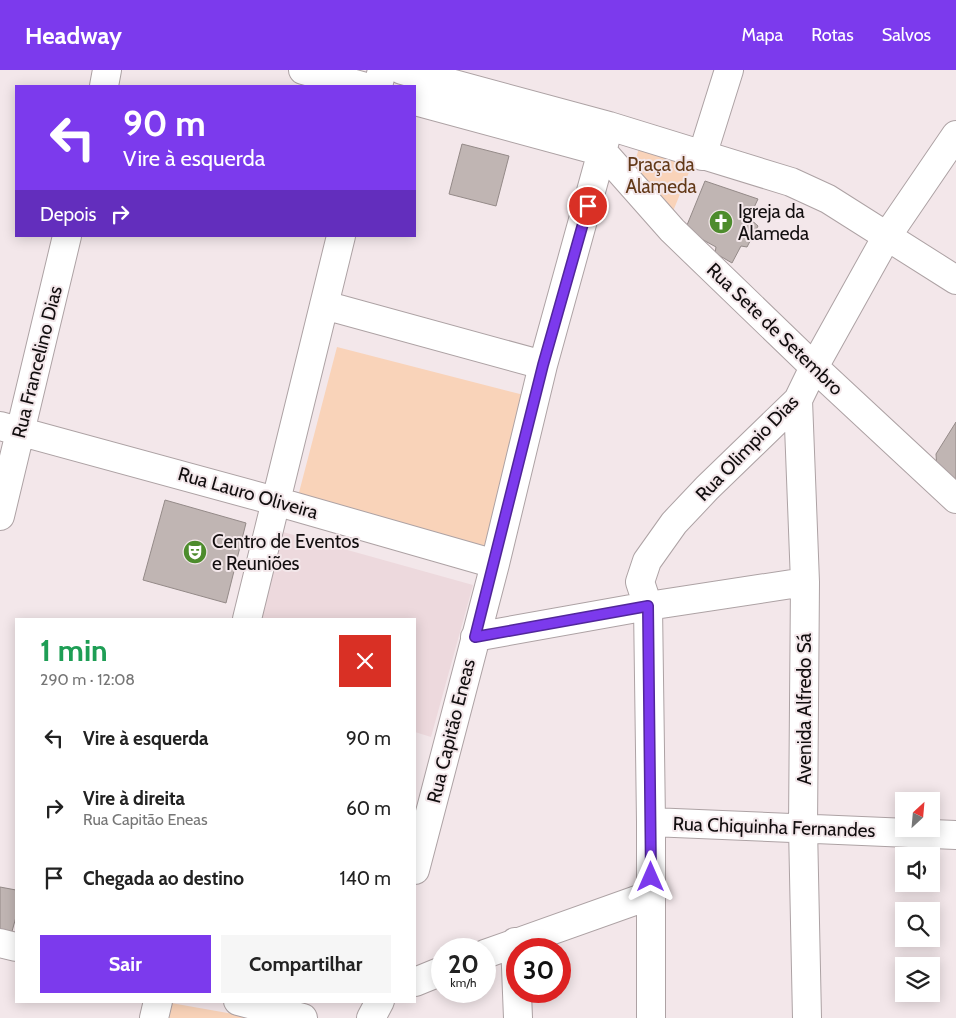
<!DOCTYPE html>
<html lang="pt">
<head>
<meta charset="utf-8">
<style>
	body { margin:0; font-family:Cabin,sans-serif; background:#f6f6f6; color:#222; height:100vh; display:flex; flex-direction:column; font-size:19px; white-space:nowrap }
	* { box-sizing:border-box; margin:0 }
	p { font-size:16px; color:#767676 }
	.icon { flex:none; width:28px; height:28px; fill:none; stroke:currentColor; stroke-width:2; stroke-linecap:round; stroke-linejoin:round }
	.map { position:relative; flex:1; overflow:hidden }
	.panel { position:absolute; left:15px; top:548px; width:401px; height:385px; display:flex; flex-direction:column; background:#fff; border-radius:0px; box-shadow:0 2px 12px #0003 }
	.panel>* { flex:none }
	.guide { position:absolute; left:15px; top:15px; width:401px; height:152px; border-radius:0px; box-shadow:0 2px 12px #0003; background:#7c3aed; color:#fff; overflow:hidden }
	.needle { width:32px; rotate:26deg }
	.buttons { position:absolute; left:895px; top:722px; display:grid; gap:10px }
	.buttons a { display:grid; place-items:center; width:45px; height:45px; border-radius:0px; background:#fff; box-shadow:0 2px 12px #0003; font-size:25px }
	.speed { position:absolute; left:431px; top:868px; display:flex; gap:10px; font-size:25px; font-weight:700; text-align:center }
	.speed>* { display:grid; place-content:center; width:65px; height:65px; border-radius:50%; background:#fff; box-shadow:0 2px 12px #0003; line-height:1 }
	.speed small { font-size:12px; font-weight:400 }
	.speed .limit { border:8px solid #d22; background:#fff; color:#111 }
	.pin { position:absolute; display:grid; place-items:center; width:42px; height:42px; color:#fff; margin:-21px; border:2px solid #fff; border-radius:50%; box-shadow:0 1px 5px #0007 }
	.me { position:absolute; width:55px; margin:-28px; rotate:0deg; stroke-linejoin:round; filter:drop-shadow(0 0 4px #0008) }
	.turn { display:flex; align-items:center; gap:18px; height:105px; padding:0 25px; font-size:22px }
	.turn .icon { width:65px; height:65px; stroke-width:2.5 }
	.turn b { display:block; font-size:35px; line-height:42px }
	.then { display:flex; align-items:center; height:48px; padding:0 25px; background:#0003; gap:10px; font-size:19px }
	.round { display:grid; place-items:center; flex:none; width:52px; height:52px; border-radius:0px; background:#f6f6f6 }
	.overview { display:flex; align-items:center; justify-content:space-between; height:85px; padding:0 25px }
	h1 { font-size:30px; font-weight:700; line-height:38px; color:#1e9e55 }
	.cta { display:flex; gap:10px; margin-top:auto; padding:10px 25px }
	.cta a { flex:1; height:58px; border-radius:0px; background:#7c3aed; color:#fff; font-size:20px; font-weight:700; line-height:58px; text-align:center }
	.cta a+a { background:#f6f6f6; color:#222 }
	ul { padding:0; list-style:none }
	li { display:flex; align-items:center; gap:15px; height:70px; padding:0 25px }
	li div { flex:1 }
	li b { display:block; font-size:19px }
	li em { font-style:normal }
	header { display:flex; align-items:center; gap:30px; box-sizing:border-box; height:70px; padding:0 25px; background:#7c3aed; color:#fff }
	header strong { font-size:24px }
	nav { display:flex; gap:28px; margin-inline-start:auto; font-size:18px }
	.map>svg:first-child { display:block }
	.built { fill:#edd9dd }
	.green { fill:#f9d3b9 }
	.building { fill:#c0b5b3; stroke:#948a88 }
	.lines { fill:none; stroke-linecap:round; stroke-linejoin:round }
	.minor-casing { stroke:#ada2a4; stroke-width:30 }
	.minor { stroke:#fff; stroke-width:28 }
	.route-casing { stroke:#51269a; stroke-width:12 }
	.route { stroke:#7c3aed; stroke-width:9 }
	.labels { text-anchor:middle; dominant-baseline:central; stroke-width:4; stroke-linejoin:round; paint-order:stroke }
	.park-label { font-size:19px; fill:#633918; stroke:#f3e7ea }
	.poi-label { font-size:19px; fill:#120e0f; stroke:#f3e7ea; text-anchor:start }
	.street-label { font-size:19px; fill:#120e0f; stroke:#f3e7ea }
</style>
</head>
<body>
<header>
<strong>Headway</strong>
<nav><a>Mapa</a><a>Rotas</a><a>Salvos</a></nav>
</header>
<div class="map">
<svg width="956" height="948" viewBox="0 0 956 948">
	<rect width="100%" height="100%" fill="#f3e7ea"/>
	<path class="built" d="M283 462 473 515 431 667 415 662V549H259Z"/>
	<path class="green" d="M641 71 694 90 669 151 630 109Z
		M337 277 524 325 484 482 296 434Z
		M171 933 256 948H168Z"/>
	<path class="building" d="M462 74 509 86 496 136 449 124Z
		M705 111 758 129 749 148 758 156 747 177 741 176 732 193 715 183 716 177 685 160Z
		M956 352V423L937 401 936 384Z
		M165 430 246 453 226 533 143 510Z
		M0 817 16 820V847L11 865 0 863Z"/>
	<g class="lines">
		<g class="minor-casing">
			<path id="minor" d="M303 0 362 16
				M402 0 609 56 791 112 828 129 956 210
				M104 16 107 0
				M378 16 382 0
				M415 31 603 82
				M603 82 672 160 814 297 956 429
				M702 86 729 0
				M324 235 543 295
				M798 330 805 512 803 757 807 948
				M0 356 275 431 495 494
				M0 446 67 166
				M247 549 341 166
				M475 567 648 536 805 512
				M651 752 956 765
				M415 800 495 494 543 295 609 56
				M515 872 518 948
				M0 873 16 877
				M485 884 651 825
				M415 912 442 901
				M238 931 303 948
				M154 948 158 931
				M371 948 380 931
				M651 948V752L648 536 640 512 647 491 674 453 707 418 798 330 814 297 887 166 956 65"/>
		</g>
		<use href="#minor" class="minor"/>
	</g>
	<g class="lines">
		<g class="route-casing">
			<path id="route" d="M588 136 543 295 475 567 648 536 651 807"/>
		</g>
		<use href="#route" class="route"/>
	</g>
	<defs>
		<g id="church-disc" transform="scale(1.25)"><circle r="9.5" fill="#4d8c2d" stroke="#f3e7ea"/><path d="M-1.2-6h2.4v3.5h3.3v2.4h-3.3V6h-2.4V-.1h-3.3v-2.4h3.3Z" fill="#fff"/></g>
		<g id="theatre-disc" transform="scale(1.25)"><circle r="9.5" fill="#4d8c2d" stroke="#f3e7ea"/><path d="M-5-5.5Q0-4 5-5.5V0Q5 5 0 6Q-5 5-5 0ZM-3.3-2.5H-1v1.5H-3.3ZM1-2.5H3.3v1.5H1ZM-2.8 1Q0 5.5 2.8 1Z" fill="#fff"/></g>
	</defs>
	<g fill-rule="evenodd">
		<use href="#church-disc" x="721" y="152"/>
		<use href="#theatre-disc" x="195" y="482"/>
	</g>
	<g class="labels">
		<g class="park-label">
			<text x="661" y="94">Praça da<tspan x="661" dy="22">Alameda</tspan></text>
		</g>
		<g class="poi-label">
			<text x="738" y="141">Igreja da<tspan x="738" dy="22">Alameda</tspan></text>
			<text x="212" y="471">Centro de Eventos<tspan x="212" dy="22">e Reuniões</tspan></text>
		</g>
		<g class="street-label">
			<text transform="translate(775 259) rotate(44)">Rua Sete de Setembro</text>
			<text transform="translate(37 292) rotate(-76)">Rua Francelino Dias</text>
			<text transform="translate(747 378) rotate(-46)">Rua Olimpio Dias</text>
			<text transform="translate(248 423) rotate(16)">Rua Lauro Oliveira</text>
			<text transform="translate(804 639) rotate(-90)">Avenida Alfredo Sá</text>
			<text transform="translate(451 661) rotate(-76)">Rua Capitão Eneas</text>
			<text transform="translate(774 757) rotate(2)">Rua Chiquinha Fernandes</text>
		</g>
	</g>
</svg>
<div class="buttons">
<a><svg class="needle" viewBox="-14 -14 28 28"><path d="M0-13l5 13h-10z" fill="#e53935"/><path d="M0 13l5-13h-10z" fill="#767676"/></svg></a>
<a><svg class="icon" aria-label="sound" viewBox="0 0 24 24"><path d="M4 9h4l5-4v14l-5-4H4zM17 9q2 3 0 6"/></svg></a>
<a><svg class="icon" aria-label="search" viewBox="0 0 24 24"><circle cx="10" cy="10" r="6"/><path d="M15 15l6 6"/></svg></a>
<a><svg class="icon" aria-label="layers" viewBox="0 0 24 24"><path d="M12 4l9 5-9 5-9-5zM3 14l9 5 9-5"/></svg></a>
</div>
<div class="speed"><div>20<small>km/h</small></div><div class="limit">30</div></div>
<div class="pin" style="left:588px;top:136px;background:#d93025"><svg class="icon" aria-label="arrive" viewBox="0 0 24 24"><path d="M6 21V4h12l-3 4 3 4H6"/></svg></div>
<svg class="me" style="left:651px;top:807px" viewBox="-20 -20 40 40"><path d="M0-17L14 15 0 8-14 15z" fill="#7c3aed" stroke="#fff" stroke-width="4"/></svg>
<div class="guide">
<div class="turn"><svg class="icon" aria-label="left" viewBox="0 0 24 24"><path d="M17 20v-9H6M10 6l-5 5 5 5"/></svg><div><b>90 m</b>Vire à esquerda</div></div>
<div class="then">Depois<svg class="icon" aria-label="right" viewBox="0 0 24 24"><path d="M7 20v-9h11M14 6l5 5-5 5"/></svg></div>
</div>
<section class="panel">
<div class="overview"><div><h1>1 min</h1><p>290 m · 12:08</p></div><a class="round" style="background:#d93025;color:#fff"><svg class="icon" aria-label="close" viewBox="0 0 24 24"><path d="M6 6l12 12M18 6L6 18"/></svg></a></div>
<ul>
<li><svg class="icon" aria-label="left" viewBox="0 0 24 24"><path d="M17 20v-9H6M10 6l-5 5 5 5"/></svg><div><b>Vire à esquerda</b></div><em>90 m</em></li>
<li><svg class="icon" aria-label="right" viewBox="0 0 24 24"><path d="M7 20v-9h11M14 6l5 5-5 5"/></svg><div><b>Vire à direita</b><p>Rua Capitão Eneas</p></div><em>60 m</em></li>
<li><svg class="icon" aria-label="arrive" viewBox="0 0 24 24"><path d="M6 21V4h12l-3 4 3 4H6"/></svg><div><b>Chegada ao destino</b></div><em>140 m</em></li>
</ul>
<div class="cta"><a>Sair</a><a>Compartilhar</a></div>
</section>
</div>
</body>
</html>
